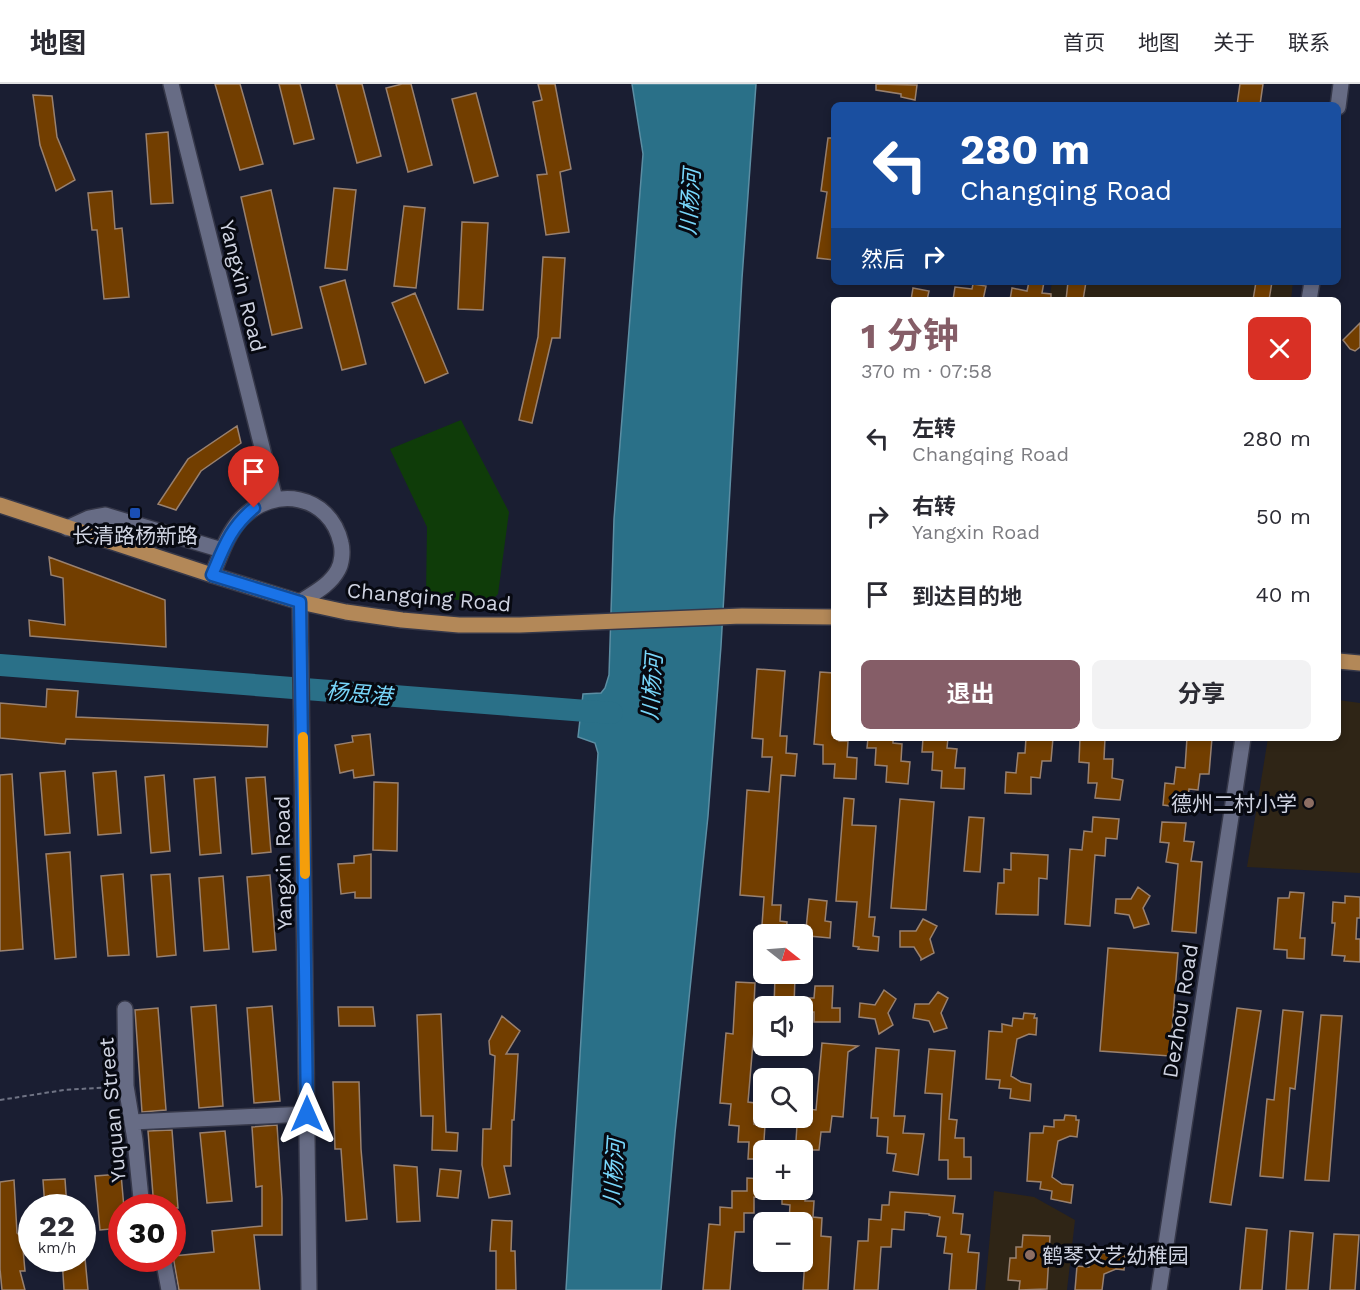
<!DOCTYPE html>
<html lang="zh">
<head>
<meta charset="utf-8">
<style>
	body { margin:0; font-family:"Work Sans","Noto Sans SC",sans-serif; background:#f2f2f3; color:#2b2b33; height:100vh; display:flex; flex-direction:column; font-size:22px; white-space:nowrap }
	* { box-sizing:border-box; margin:0 }
	p { font-size:20px; color:#7c7c81 }
	.icon { flex:none; width:33px; height:33px; fill:none; stroke:currentColor; stroke-width:2; stroke-linecap:round; stroke-linejoin:round }
	.map { position:relative; flex:1; overflow:hidden }
	.sheet { position:absolute; left:831px; top:213px; width:510px; height:444px; display:flex; flex-direction:column; background:#fff; border-radius:9px; box-shadow:0 3px 9px #0003 }
	.sheet>* { flex:none }
	.hud { position:absolute; left:831px; top:18px; width:510px; height:183px; border-radius:9px; box-shadow:0 3px 9px #0003; background:#1a4fa0; color:#fff; overflow:hidden }
	.needle { width:39px; rotate:107deg }
	.tools { position:absolute; left:753px; top:840px; display:grid; gap:12px }
	.tools a { display:grid; place-items:center; width:60px; height:60px; border-radius:9px; background:#fff; box-shadow:0 3px 9px #0003; font-size:30px }
	.speed { position:absolute; left:18px; top:1110px; display:flex; gap:12px; font-size:30px; font-weight:700; text-align:center }
	.speed>* { display:grid; place-content:center; width:78px; height:78px; border-radius:50%; background:#fff; box-shadow:0 3px 9px #0003; line-height:1 }
	.speed small { font-size:15px; font-weight:400 }
	.speed .limit { border:9px solid #d22; background:#fff; color:#111 }
	.pin { position:absolute; display:grid; place-items:center; width:51px; height:51px; color:#fff; margin:-62px -26px; border-radius:50% 50% 50% 0; rotate:-45deg; box-shadow:0 0 6px #0007 }
	.pin .icon { rotate:45deg }
	.me { position:absolute; width:66px; margin:-33px; rotate:0deg; stroke-linejoin:round; filter:drop-shadow(0 0 4px #0008) }
	.turn { display:flex; align-items:center; gap:21px; height:126px; padding:0 30px; font-size:27px }
	.turn .icon { width:78px; height:78px; stroke-width:2.5 }
	.turn b { display:block; font-size:42px; line-height:51px }
	.then { display:flex; align-items:center; height:57px; padding:0 30px; background:#0003; gap:12px; font-size:22px }
	.round { display:grid; place-items:center; flex:none; width:63px; height:63px; border-radius:9px; background:#f2f2f3 }
	.summary { display:flex; align-items:center; justify-content:space-between; height:102px; padding:0 30px }
	h1 { font-size:36px; font-weight:700; line-height:45px; color:#855d67 }
	.primary-button { display:flex; gap:12px; margin-top:auto; padding:12px 30px }
	.primary-button a { flex:1; height:69px; border-radius:9px; background:#855d67; color:#fff; font-size:24px; font-weight:700; line-height:69px; text-align:center }
	.primary-button a+a { background:#f2f2f3; color:#2b2b33 }
	ul { padding:0; list-style:none }
	li { display:flex; align-items:center; gap:18px; height:78px; padding:0 30px }
	li div { flex:1 }
	li b { display:block; font-size:22px }
	li em { font-style:normal }
	header { display:flex; align-items:center; gap:36px; box-sizing:border-box; height:84px; padding:0 30px; background:#fff; border-bottom:2px solid #e1e1e2 }
	header strong { font-size:28px }
	nav { display:flex; gap:33px; margin-inline-start:auto; font-size:21px }
	.map>svg:first-child { display:block }
	.education { fill:#2f2516 }
	.green { fill:#0f3c09 }
	.water { fill:#2a7088; stroke:#5c8ea3; stroke-width:1.5 }
	.lines { fill:none; stroke-linecap:round; stroke-linejoin:round }
	.river { stroke:#2a7088; stroke-width:22 }
	.building { fill:#723e00; stroke:#99816f; stroke-width:1.5 }
	.minor-casing { stroke:#363849; stroke-width:18 }
	.major-casing { stroke:#363849; stroke-width:18 }
	.path { stroke:#6f7384; stroke-width:2; stroke-dasharray:4.5 3; stroke-linecap:butt }
	.minor { stroke:#676c85; stroke-width:15 }
	.major { stroke:#b38858; stroke-width:15 }
	.route-casing { stroke:#114b97; stroke-width:15 }
	.route { stroke:#1a73e8; stroke-width:10 }
	.slow { stroke:#f59e0b; stroke-width:10 }
	.transit-dot { fill:#1a4fb4; stroke:#070911; stroke-width:2 }
	.education-dot { fill:#8d6e63; stroke:#070911; stroke-width:2 }
	.labels { text-anchor:middle; dominant-baseline:central; stroke-width:6; stroke-linejoin:round; paint-order:stroke }
	.street-label { font-size:21px; fill:#cfd3e1; stroke:#070911 }
	.poi-label { font-size:21px; fill:#cfd3e1; stroke:#070911 }
	.water-label { font-size:22px; font-style:italic; fill:#78d6fa; stroke:#070911 }
</style>
</head>
<body>
<header>
<strong>地图</strong>
<nav><a>首页</a><a>地图</a><a>关于</a><a>联系</a></nav>
</header>
<div class="map">
<svg width="1360" height="1206" viewBox="0 0 1360 1206">
	<rect width="100%" height="100%" fill="#1a1e32"/>
	<path class="education" d="M1052 198H1293L1291 216H1049Z
		M1338 616 1360 619V789L1247 783 1268 654H1338Z
		M994 1107 1034 1113 1075 1136 1067 1206H985Z"/>
	<path class="green" d="M461 336 509 428 498 510 492 516H457L426 511 427 443 390 365Z"/>
	<path class="water" d="M632 0H756L742 194 721 562 708 732 675 1049 661 1206H566L598 669 595 659 578 653 583 610 601 609 605 604 609 591 614 435 643 70Z"/>
	<g class="lines">
		<path class="river" d="M0 581 612 629"/>
	</g>
	<path class="building" d="M215 0H240L263 80 240 86Z
		M279 0H300L314 55 294 60Z
		M336 0H362L381 72 357 79Z
		M402 0H411L432 81 408 88 386 4Z
		M538 0H555L571 85 560 88 569 148 546 151 537 91 547 90 533 18 542 16Z
		M876 0 917 1 915 16 901 13V10L876 6Z
		M1240 0H1263L1260 21H1237Z
		M476 9 498 92 474 99 452 15Z
		M33 11 52 12 57 53 75 96 56 107 40 61Z
		M168 48 173 119 151 120 146 50Z
		M828 54H834V176L817 174 827 108 821 107Z
		M334 104 356 106 347 186 325 184Z
		M271 106 302 244 272 251 241 113Z
		M112 107 115 145 122 144 129 213 104 215 97 146H92L88 109Z
		M404 122 425 124 416 204 394 202Z
		M462 138 488 139 483 226 458 225Z
		M543 173 565 174 560 254H552L532 339 519 336 538 253Z
		M345 196 366 280 342 286 320 203Z
		M1029 198H1044L1042 209 1051 210V216H1010L1012 204 1027 207Z
		M1068 198H1086L1083 216H1066Z
		M1256 198H1272L1269 216H1253Z
		M973 200 986 202 983 216H953L955 203 972 205Z
		M913 204 929 207 927 216H911Z
		M415 209 448 289 425 299 392 219Z
		M1360 239V263L1355 267 1350 265 1343 256Z
		M237 342 241 359 201 387 176 426 158 420 188 375Z
		M49 473 165 516 166 563 30 552 29 536 65 541 63 494 51 491Z
		M757 585 785 587 780 652H787L786 669 797 670 795 692 781 691 772 821H781L780 837 787 838 786 850H764L765 841H762L764 813 740 811 747 706 769 708 772 673H762L763 655 752 654Z
		M820 588 834 589V654H839V657H848L847 673 857 674 856 695 834 694 835 680H823V661L814 660Z
		M47 605 78 607 76 633 268 641 267 663 66 655 65 660 0 654V619L46 623Z
		M370 650 374 691 354 694 353 686 340 689 335 661 353 658 352 652Z
		M868 654H893V659L902 660 901 677 910 678 908 700 886 698 887 682 875 681 876 664H867Z
		M923 654H948L947 664 957 665 955 684H965L964 705 941 704 942 687 932 686 933 668H922Z
		M1026 654H1053L1051 677H1042L1040 694 1031 693V710L1005 709 1006 688 1016 689 1018 669H1025Z
		M1080 654H1105L1104 675H1113L1112 694 1123 696 1120 716 1095 714 1097 699H1088L1089 679 1079 678Z
		M1187 654H1212L1209 690H1200L1198 706 1189 705 1187 724 1163 721 1165 699 1174 700 1176 683 1185 684Z
		M65 687 70 749 45 751 40 689Z
		M116 687 121 749 98 751 93 689Z
		M12 690 23 865 0 867V691Z
		M164 691 170 767 151 769 145 693Z
		M215 693 221 769 200 771 194 695Z
		M265 693 271 768 252 770 246 694Z
		M374 698 398 699 397 767 373 766Z
		M844 714 854 715 852 741 876 742 869 833H875L873 852 879 853 878 867 858 865 859 863 853 862 857 818 836 817Z
		M900 715 934 718 926 826 891 824Z
		M969 733 984 734 980 788 964 787Z
		M1093 733 1119 735 1117 755 1106 754 1105 772 1095 771 1090 842 1065 840 1070 765 1082 766 1084 747 1092 748Z
		M1162 738 1186 739 1184 757 1194 758 1191 777 1202 778 1196 849 1172 847 1178 780 1166 778 1169 759 1160 758Z
		M70 768 76 873 55 875 46 770Z
		M1011 769 1048 771 1047 795 1039 794 1038 831 996 830 998 799H1004V785L1011 786Z
		M371 770V814H355V808L341 810 338 780 354 779V772Z
		M123 790 129 871 108 872 101 792Z
		M170 790 176 871 157 873 151 791Z
		M270 791 276 866 253 868 247 793Z
		M223 792 229 865 204 867 199 794Z
		M1138 803 1150 812 1143 824 1149 840 1134 844 1129 831 1115 829 1116 815H1131Z
		M1290 808 1304 809 1300 854H1305L1304 875 1287 874V866L1274 865 1278 814H1289Z
		M1345 812 1360 813V834H1357L1356 855H1360V878L1344 877 1345 872 1332 871 1335 839H1332L1333 818 1345 819Z
		M809 815 827 817 825 837 831 838 830 854 809 852 810 845H806Z
		M923 835 937 842 930 855 934 869 921 876V874L914 863H900V847H916Z
		M1108 864 1178 869 1170 972 1100 967Z
		M775 893H795L794 922H774Z
		M736 898 755 899 754 921 761 922 759 936 755 935 748 1018 755 1019 754 1040 765 1041 764 1057H796L797 1041 806 1042 808 1025 816 1026 822 959 858 962 848 968 843 1033 832 1032 830 1048H821L819 1066H764V1075H748L749 1058H738L739 1042 729 1041 731 1020 720 1019 726 949 733 950Z
		M815 902H833L832 924H840V938H814V928H802V914H814Z
		M884 906 896 915 888 929 893 941 879 950 875 935 859 933 860 919 875 921Z
		M938 908 948 914 941 929 947 944 934 948 929 937 913 934 915 920H929Z
		M216 921 223 1022 199 1024 191 923Z
		M272 922 280 1017 254 1019 247 924Z
		M338 923H373L375 942H339Z
		M158 924 166 1026 142 1028 135 926Z
		M1237 924 1261 927 1231 1121 1210 1118Z
		M1283 926 1303 928 1295 1005 1290 1004 1283 1094 1260 1092 1267 1015 1274 1016Z
		M1024 929 1035 930 1034 934H1037L1036 951 1029 950 1017 955 1011 992 1021 998 1031 1000 1030 1017 1010 1014 1011 1005 999 1004 1000 996 986 995 989 947 1002 948V940L1012 942 1013 934 1023 935Z
		M441 930 446 1048 458 1049 457 1067 432 1066 433 1032H421L417 931Z
		M1321 931 1342 932 1329 1097 1305 1096Z
		M502 932 520 947 506 970H518L514 1036H512L511 1082H504L510 1110 489 1114 482 1081 483 1045H491L495 972 490 970 489 957Z
		M876 964 899 966 894 1032H905L903 1049 924 1050 918 1091 893 1087 896 1070 887 1069 888 1053 877 1052 878 1034H871Z
		M929 965 955 967 949 1035 957 1036 955 1054H964V1073H971V1095H948V1076H939L942 1010 925 1009Z
		M333 998H359L361 1065 367 1135 346 1137 341 1065H335Z
		M1065 1031 1076 1032V1036H1079L1077 1053 1070 1052 1058 1057 1052 1093 1062 1100 1073 1101 1071 1119 1051 1115 1052 1107 1040 1105 1041 1098 1027 1097 1030 1049H1043L1044 1042 1054 1043V1036H1064Z
		M277 1041 282 1114V1151H254L260 1206H179L173 1172 214 1168 212 1147 262 1142V1102L256 1103 252 1043Z
		M172 1046 178 1124H154L148 1047Z
		M225 1047 232 1117 207 1119 200 1049Z
		M394 1081 417 1083 420 1137 397 1138Z
		M440 1085 461 1087 458 1114 437 1112Z
		M121 1090 124 1124H122V1144L100 1146 95 1092Z
		M747 1094 764 1095V1106H806L805 1117H814L813 1133 822 1134 821 1152 831 1153 828 1206H803L806 1158H802V1138L789 1137 790 1121 782 1120V1115L754 1113V1129H744V1148H735L730 1206H703L709 1140 720 1141V1123L732 1124V1107H747Z
		M65 1095 67 1124H45L43 1096Z
		M14 1096 17 1149 22 1154 25 1187H20L25 1206H2L0 1185V1098Z
		M890 1108 955 1112 953 1129 963 1130 961 1150 970 1151 968 1168 979 1169 976 1206H949L952 1170 944 1169 946 1153 937 1152 940 1133 929 1131V1130L905 1128 904 1146 892 1145 891 1163H881L878 1206H854L858 1157H868L869 1135 881 1136 882 1121H889Z
		M492 1136 512 1137 511 1167H515L516 1206H496V1167H490Z
		M1246 1144 1267 1146 1262 1206H1240Z
		M1290 1147 1313 1149 1308 1206H1286Z
		M1334 1150 1359 1151 1355 1206H1330Z
		M1023 1151 1050 1152 1047 1205 1019 1206 1020 1197 1008 1196 1010 1174H1016V1163H1022Z
		M1111 1164 1122 1165V1169H1125L1124 1186 1116 1185 1104 1190 1102 1206H1075L1077 1182 1089 1183 1090 1175 1100 1176 1101 1169 1111 1170Z
		M62 1174H85L88 1206H64Z"/>
	<g class="lines">
		<g class="minor-casing">
			<path id="minor" d="M171 0 275 415
				M1338 23 1341 0
				M1309 216 1312 198
				M67 444 89 434 105 431 222 466
				M212 491C220 473 227 450 241 435 274 401 330 410 341 459 343 467 342 479 338 486 330 501 314 509 300 518L309 1206
				M125 925 126 1002 135 1056 142 1124
				M132 1038 307 1030
				M163 1174 169 1206
				M1159 1206 1243 654"/>
		</g>
		<g class="major-casing">
			<path id="major" d="M0 421 212 491 300 518 346 528 402 536 459 541H520L742 532 834 533
				M1338 577 1360 579"/>
		</g>
		<path class="path" d="M0 1016 64 1006 112 1003"/>
		<use href="#minor" class="minor"/>
		<use href="#major" class="major"/>
	</g>
	<g class="lines">
		<g class="route-casing">
			<path id="route" d="M254 424C230 444 224 463 212 491L300 518 307 1030"/>
		</g>
		<use href="#route" class="route"/>
		<path class="slow" d="M303 653 305 790"/>
	</g>
	<rect class="transit-dot" x="129" y="423" width="12" height="12" rx="3"/>
	<g class="education-dot">
		<circle cx="1309" cy="719" r="6"/>
		<circle cx="1030" cy="1171" r="6"/>
	</g>
	<g class="labels">
		<g class="street-label">
			<text transform="translate(243 202) rotate(76)">Yangxin Road</text>
			<text transform="translate(429 513) rotate(5)">Changqing Road</text>
			<text transform="translate(283 779) rotate(-91)">Yangxin Road</text>
			<text transform="translate(1180 927) rotate(-81)">Dezhou Road</text>
			<text transform="translate(112 1026) rotate(-95)">Yuquan Street</text>
		</g>
		<g class="poi-label">
			<text x="135" y="451">长清路杨新路</text>
			<text x="1297" y="719" text-anchor="end">德州二村小学</text>
			<text x="1042" y="1171" text-anchor="start">鹤琴文艺幼稚园</text>
		</g>
		<g class="water-label">
			<text transform="translate(690 118) rotate(-86)">川杨河</text>
			<text transform="translate(652 603) rotate(-86)">川杨河</text>
			<text transform="translate(359 610) rotate(5)">杨思港</text>
			<text transform="translate(614 1088) rotate(-86)">川杨河</text>
		</g>
	</g>
</svg>
<div class="tools">
<a><svg class="needle" viewBox="-14 -14 28 28"><path d="M0-13l5 13h-10z" fill="#e53935"/><path d="M0 13l5-13h-10z" fill="#7c7c81"/></svg></a>
<a><svg class="icon" aria-label="sound" viewBox="0 0 24 24"><path d="M4 9h4l5-4v14l-5-4H4zM17 9q2 3 0 6"/></svg></a>
<a><svg class="icon" aria-label="search" viewBox="0 0 24 24"><circle cx="10" cy="10" r="6"/><path d="M15 15l6 6"/></svg></a>
<a>+</a>
<a>−</a>
</div>
<div class="speed"><div>22<small>km/h</small></div><div class="limit">30</div></div>
<div class="pin" style="left:254px;top:424px;background:#d93025"><svg class="icon" aria-label="arrive" viewBox="0 0 24 24"><path d="M6 21V4h12l-3 4 3 4H6"/></svg></div>
<svg class="me" style="left:307px;top:1030px" viewBox="-20 -20 40 40"><path d="M0-17L14 15 0 8-14 15z" fill="#1a73e8" stroke="#fff" stroke-width="4"/></svg>
<div class="hud">
<div class="turn"><svg class="icon" aria-label="left" viewBox="0 0 24 24"><path d="M17 20v-9H6M10 6l-5 5 5 5"/></svg><div><b>280 m</b>Changqing Road</div></div>
<div class="then">然后<svg class="icon" aria-label="right" viewBox="0 0 24 24"><path d="M7 20v-9h11M14 6l5 5-5 5"/></svg></div>
</div>
<section class="sheet">
<div class="summary"><div><h1>1 分钟</h1><p>370 m · 07:58</p></div><a class="round" style="background:#d93025;color:#fff"><svg class="icon" aria-label="close" viewBox="0 0 24 24"><path d="M6 6l12 12M18 6L6 18"/></svg></a></div>
<ul>
<li><svg class="icon" aria-label="left" viewBox="0 0 24 24"><path d="M17 20v-9H6M10 6l-5 5 5 5"/></svg><div><b>左转</b><p>Changqing Road</p></div><em>280 m</em></li>
<li><svg class="icon" aria-label="right" viewBox="0 0 24 24"><path d="M7 20v-9h11M14 6l5 5-5 5"/></svg><div><b>右转</b><p>Yangxin Road</p></div><em>50 m</em></li>
<li><svg class="icon" aria-label="arrive" viewBox="0 0 24 24"><path d="M6 21V4h12l-3 4 3 4H6"/></svg><div><b>到达目的地</b></div><em>40 m</em></li>
</ul>
<div class="primary-button"><a>退出</a><a>分享</a></div>
</section>
</div>
</body>
</html>
